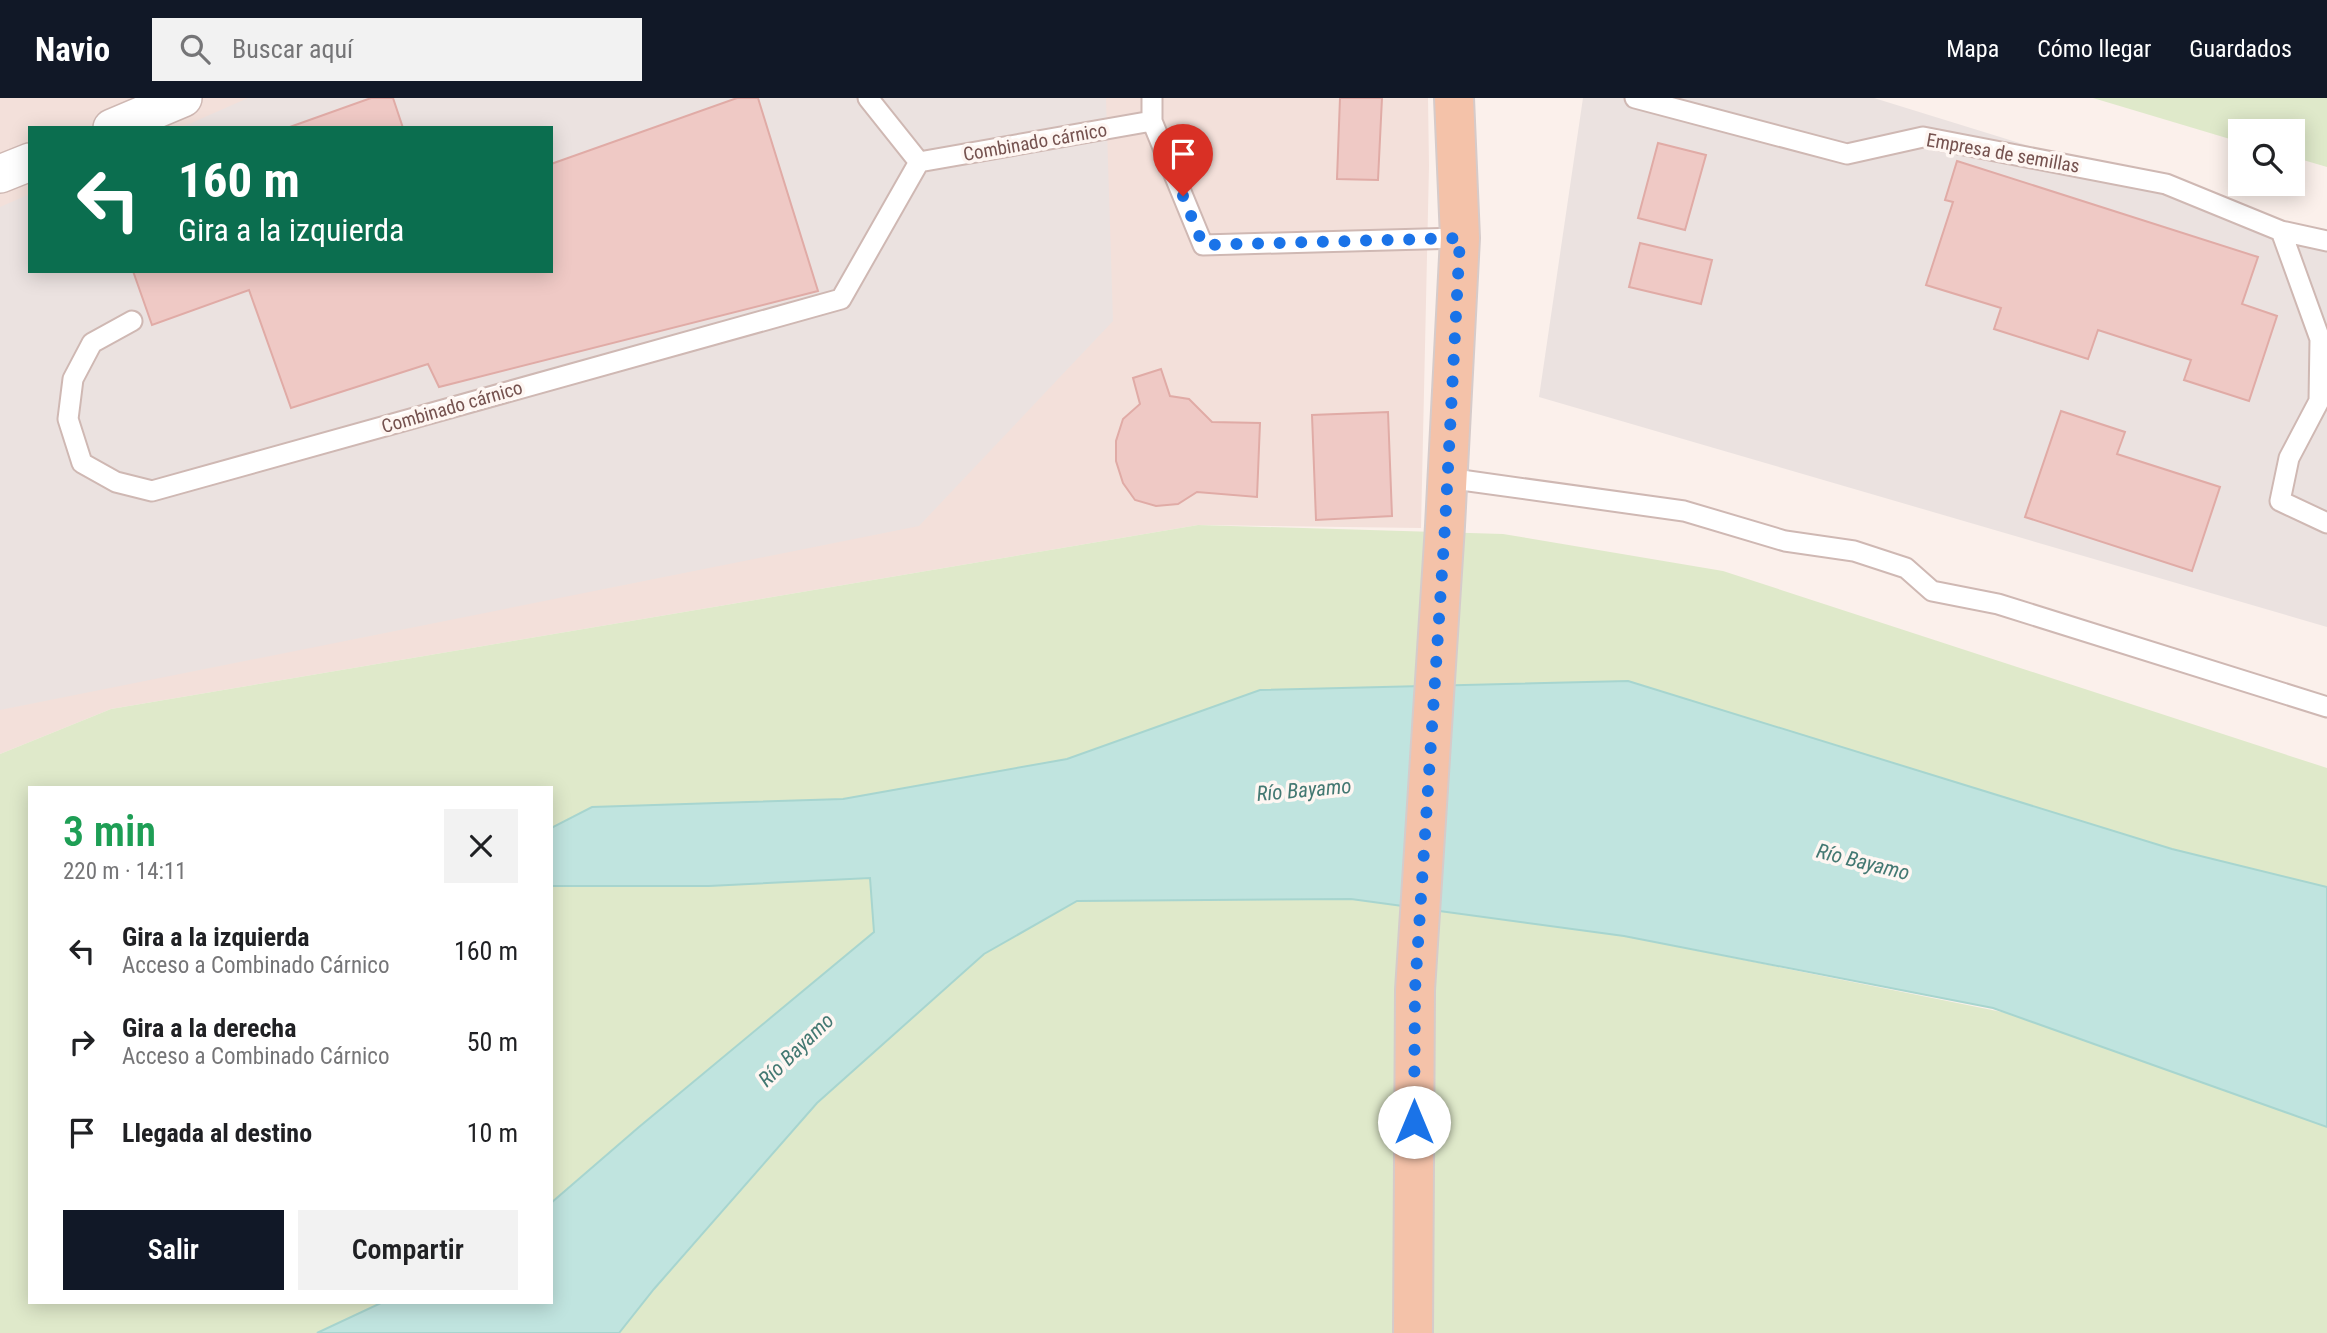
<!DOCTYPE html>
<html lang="es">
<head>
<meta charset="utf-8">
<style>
	body { margin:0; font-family:"Roboto Condensed",sans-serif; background:#f2f2f2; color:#202124; height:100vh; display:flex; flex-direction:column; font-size:26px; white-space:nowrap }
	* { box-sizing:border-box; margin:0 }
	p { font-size:23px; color:#757577 }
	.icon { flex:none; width:38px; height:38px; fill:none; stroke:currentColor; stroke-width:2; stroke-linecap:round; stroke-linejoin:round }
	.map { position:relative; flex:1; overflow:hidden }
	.details { position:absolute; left:28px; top:688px; width:525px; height:518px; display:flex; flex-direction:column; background:#fff; border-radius:0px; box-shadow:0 4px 18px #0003 }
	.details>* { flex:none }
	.top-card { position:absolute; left:28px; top:28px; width:525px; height:147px; border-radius:0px; box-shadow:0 4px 18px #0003; background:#0b6e4f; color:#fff; overflow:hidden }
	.buttons { position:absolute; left:2228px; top:21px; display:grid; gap:14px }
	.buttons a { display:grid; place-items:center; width:77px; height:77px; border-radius:0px; background:#fff; box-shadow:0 4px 18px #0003; font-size:35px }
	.pin { position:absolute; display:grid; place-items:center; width:60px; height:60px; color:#fff; margin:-72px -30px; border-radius:50% 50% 50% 0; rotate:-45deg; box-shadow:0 0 7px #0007 }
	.pin .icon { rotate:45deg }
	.me { position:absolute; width:77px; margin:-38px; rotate:0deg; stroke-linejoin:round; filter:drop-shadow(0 0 5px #0008) }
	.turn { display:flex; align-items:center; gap:24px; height:147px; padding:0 35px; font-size:32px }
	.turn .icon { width:91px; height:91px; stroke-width:2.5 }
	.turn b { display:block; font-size:49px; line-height:60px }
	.round { display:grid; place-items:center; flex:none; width:74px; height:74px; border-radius:0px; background:#f2f2f2 }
	.overview { display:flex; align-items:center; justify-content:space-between; height:119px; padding:0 35px }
	h1 { font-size:42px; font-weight:600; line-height:52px; color:#1e9e55 }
	.action { display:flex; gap:14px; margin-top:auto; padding:14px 35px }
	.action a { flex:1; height:80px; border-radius:0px; background:#111827; color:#fff; font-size:28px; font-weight:600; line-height:80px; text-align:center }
	.action a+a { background:#f2f2f2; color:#202124 }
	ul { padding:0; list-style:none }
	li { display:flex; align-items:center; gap:21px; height:91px; padding:0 35px }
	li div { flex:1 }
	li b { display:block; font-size:26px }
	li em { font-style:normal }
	header { display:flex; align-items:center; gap:42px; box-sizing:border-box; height:98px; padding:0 35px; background:#111827; color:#fff }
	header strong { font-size:33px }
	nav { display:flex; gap:38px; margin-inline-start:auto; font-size:24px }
	.search { width:490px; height:63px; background:#f2f2f2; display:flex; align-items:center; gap:18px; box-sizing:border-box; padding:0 24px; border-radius:0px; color:#757577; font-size:26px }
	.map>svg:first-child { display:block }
	.residential { fill:#f3e0da; fill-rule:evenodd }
	.industrial { fill:#ebe2e0 }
	.green { fill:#dfe9ca }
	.water { fill:#c0e4df; stroke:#a7d5cf; stroke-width:2 }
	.building { fill:#efc9c5; stroke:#e0aba6; stroke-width:2 }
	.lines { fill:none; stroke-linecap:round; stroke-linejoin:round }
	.service-casing { stroke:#cfb8b3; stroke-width:23 }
	.minor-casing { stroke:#cfb8b3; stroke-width:40 }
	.primary-casing { stroke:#d6cbca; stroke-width:42 }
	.service { stroke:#fff; stroke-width:19 }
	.minor { stroke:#fff; stroke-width:37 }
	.primary { stroke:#f4c2a9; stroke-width:38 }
	.route { stroke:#1a73e8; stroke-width:12; stroke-dasharray:0 21.6 }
	.labels { text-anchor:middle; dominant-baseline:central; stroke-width:7; stroke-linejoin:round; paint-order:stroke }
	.street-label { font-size:19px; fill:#75524f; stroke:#fef6f2 }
	.water-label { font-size:21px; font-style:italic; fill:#437872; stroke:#fef6f2 }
</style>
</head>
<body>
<header>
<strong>Navio</strong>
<div class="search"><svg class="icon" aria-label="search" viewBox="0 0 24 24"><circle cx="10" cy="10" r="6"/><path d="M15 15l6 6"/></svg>Buscar aquí</div>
<nav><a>Mapa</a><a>Cómo llegar</a><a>Guardados</a></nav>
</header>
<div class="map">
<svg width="2327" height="1235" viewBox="0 0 2327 1235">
	<rect width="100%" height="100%" fill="#fbf0eb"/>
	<path class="residential" d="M0 0H1428L1429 68 1421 430 1198 427 111 611 0 656ZM30 30H551V173H30Z"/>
	<path class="industrial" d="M248 0H1106L1113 223 919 428 0 612V109L30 96V173H551V30H180Z
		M1583 0H1874L2327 140V529L1539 299Z"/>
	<path class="green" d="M2093 0H2327V69L2293 59 2292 33H2240V44Z
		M1198 427 1503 436 1723 473 2327 670V789L2172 751 1260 592 1067 661 843 701 593 709 551 730V690H30V1204H383L317 1235H0V656L111 611Z
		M871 780 874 834 639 1029 551 1105V788H709Z
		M1351 801 1624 838 2007 915 2327 1029V1235H619L654 1191 817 1005 984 856 1077 803Z"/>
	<path class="water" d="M1628 583 2172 751 2327 789V1029L1993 910 1624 838 1351 801 1077 803 984 856 817 1005 654 1191 619 1235H317L383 1204H551V1105L639 1029 874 834 870 780 709 788H551V730L592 709 843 701 1067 661 1260 592Z"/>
	<path class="building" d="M371 0H393L403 30H287Z
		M737 0H758L818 193 439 289 428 266 291 310 249 192 152 227 133 173H551V66Z
		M1340 0H1382L1378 82 1337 81Z
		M1658 45 1706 57 1685 132 1638 120Z
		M1957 63 2258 159 2242 206 2277 218 2249 303 2184 282 2191 262 2098 232 2088 261 1994 231 2001 210 1926 187 1953 104 1945 102Z
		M1640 145 1712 162 1701 206 1629 189Z
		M1161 271 1170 298 1189 301 1212 324 1260 325 1257 399 1197 394 1178 406 1156 408 1135 402 1123 385 1116 363V343L1123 321 1140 306 1133 280Z
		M2061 313 2125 334 2117 356 2220 389 2192 473 2025 419Z
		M1388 314 1392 418 1316 422 1312 317Z"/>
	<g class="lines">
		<g class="service-casing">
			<path id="service" d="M868 0 919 64
				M1152 0V23L1203 147 1460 140
				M1635 0 1847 56 1923 39 2166 86 2281 133 2327 143
				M2281 133 2320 241 2319 303 2289 360 2280 403 2327 425
				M132 223 92 245 73 281 68 321 82 365 116 384 152 393 841 201 919 64 1152 23
				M1447 380 1684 413 1785 443 1854 453 1906 470 1932 493 1998 506 2327 609"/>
		</g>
		<g class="minor-casing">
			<path id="minor" d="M112 30 183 0
				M0 76 30 64"/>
		</g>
		<g class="primary-casing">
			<path id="primary" d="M1413 1235 1415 892 1445 428 1460 140 1454 0"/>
		</g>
		<use href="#service" class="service"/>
		<use href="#minor" class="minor"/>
		<use href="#primary" class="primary"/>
	</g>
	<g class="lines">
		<path class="route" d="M1183 98 1203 147 1460 140 1445 428 1415 892 1414 1024"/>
	</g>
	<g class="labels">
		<g class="street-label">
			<text transform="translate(1035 44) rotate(-10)">Combinado cárnico</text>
			<text transform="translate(2003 55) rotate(10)">Empresa de semillas</text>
			<text transform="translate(452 309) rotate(-16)">Combinado cárnico</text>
		</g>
		<g class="water-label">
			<text transform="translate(1304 692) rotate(-5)">Río Bayamo</text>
			<text transform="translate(1863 764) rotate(14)">Río Bayamo</text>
			<text transform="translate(796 952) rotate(-44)">Río Bayamo</text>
		</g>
	</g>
</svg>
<div class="buttons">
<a><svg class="icon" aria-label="search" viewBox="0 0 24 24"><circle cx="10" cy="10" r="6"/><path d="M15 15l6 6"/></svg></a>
</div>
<div class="pin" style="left:1183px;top:98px;background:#d93025"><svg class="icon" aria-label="arrive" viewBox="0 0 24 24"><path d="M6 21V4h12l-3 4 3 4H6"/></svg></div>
<svg class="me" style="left:1414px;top:1024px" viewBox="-20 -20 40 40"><circle r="19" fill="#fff"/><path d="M0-13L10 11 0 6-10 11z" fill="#1a73e8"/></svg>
<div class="top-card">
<div class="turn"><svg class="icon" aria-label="left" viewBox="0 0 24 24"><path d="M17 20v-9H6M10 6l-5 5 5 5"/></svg><div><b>160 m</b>Gira a la izquierda</div></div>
</div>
<section class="details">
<div class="overview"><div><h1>3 min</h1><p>220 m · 14:11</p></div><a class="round"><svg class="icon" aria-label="close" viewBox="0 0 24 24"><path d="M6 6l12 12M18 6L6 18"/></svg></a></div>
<ul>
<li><svg class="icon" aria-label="left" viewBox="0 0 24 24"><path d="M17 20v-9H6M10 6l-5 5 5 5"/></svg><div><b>Gira a la izquierda</b><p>Acceso a Combinado Cárnico</p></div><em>160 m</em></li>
<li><svg class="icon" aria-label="right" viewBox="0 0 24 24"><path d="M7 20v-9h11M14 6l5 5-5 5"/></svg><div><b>Gira a la derecha</b><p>Acceso a Combinado Cárnico</p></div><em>50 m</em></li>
<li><svg class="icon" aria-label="arrive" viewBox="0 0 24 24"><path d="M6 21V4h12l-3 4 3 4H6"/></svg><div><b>Llegada al destino</b></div><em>10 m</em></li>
</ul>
<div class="action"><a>Salir</a><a>Compartir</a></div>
</section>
</div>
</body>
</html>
